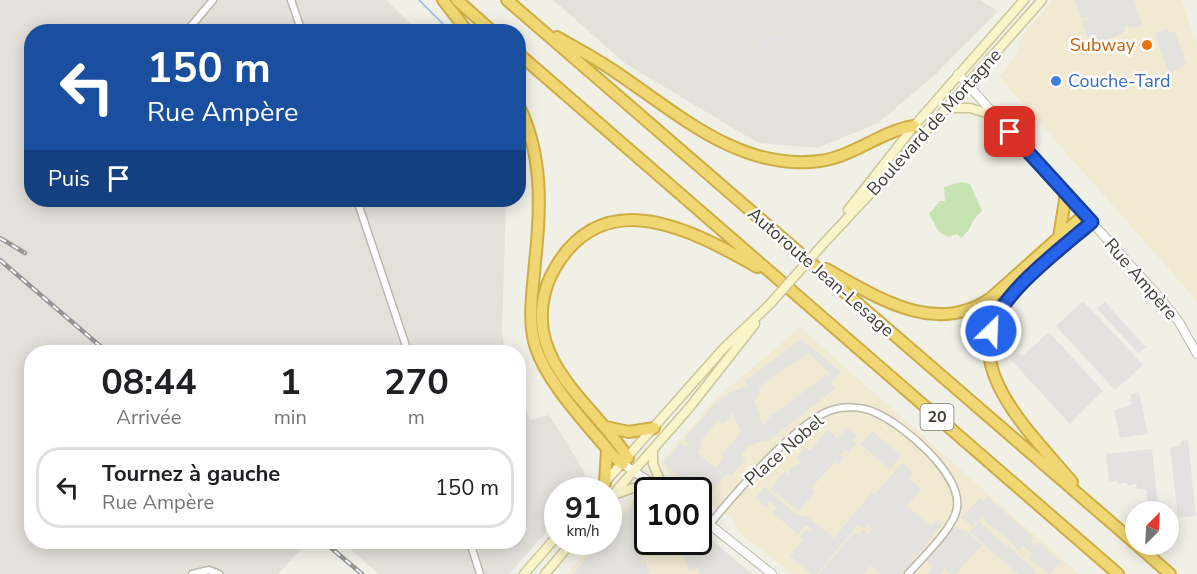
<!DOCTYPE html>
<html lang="fr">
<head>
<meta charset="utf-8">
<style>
	body { margin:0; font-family:"Nunito Sans",sans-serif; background:#f2f2f2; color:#202124; height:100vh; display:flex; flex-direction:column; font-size:22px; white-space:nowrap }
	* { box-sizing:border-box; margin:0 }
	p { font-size:20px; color:#757577 }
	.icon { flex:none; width:33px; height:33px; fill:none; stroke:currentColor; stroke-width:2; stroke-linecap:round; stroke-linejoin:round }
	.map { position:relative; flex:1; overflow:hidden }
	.details { position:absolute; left:24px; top:345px; width:502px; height:204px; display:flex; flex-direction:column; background:#fff; border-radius:24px; box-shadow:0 3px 15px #0003 }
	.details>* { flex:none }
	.banner { position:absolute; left:24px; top:24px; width:502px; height:183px; border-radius:24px; box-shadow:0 3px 15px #0003; background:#1a4fa0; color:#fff; overflow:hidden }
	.needle { width:39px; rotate:24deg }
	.fabs { position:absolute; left:1125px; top:501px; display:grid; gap:12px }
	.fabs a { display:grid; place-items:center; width:54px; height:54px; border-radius:50%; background:#fff; box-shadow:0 3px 15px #0003; font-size:30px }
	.speed { position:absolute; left:544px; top:477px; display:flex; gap:12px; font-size:30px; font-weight:700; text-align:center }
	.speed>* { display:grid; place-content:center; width:78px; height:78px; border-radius:50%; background:#fff; box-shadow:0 3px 15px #0003; line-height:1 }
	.speed small { font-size:15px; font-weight:400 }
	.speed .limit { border:3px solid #111; border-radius:9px; background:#fff; color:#111 }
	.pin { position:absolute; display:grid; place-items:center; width:51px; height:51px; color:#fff; margin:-26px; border-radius:12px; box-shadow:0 3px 9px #0006 }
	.me { position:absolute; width:66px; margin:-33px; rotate:24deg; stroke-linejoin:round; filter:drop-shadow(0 0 4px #0008) }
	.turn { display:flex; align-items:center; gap:21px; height:126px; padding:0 24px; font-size:27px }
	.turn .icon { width:78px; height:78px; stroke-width:2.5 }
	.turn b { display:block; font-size:42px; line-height:51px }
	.then { display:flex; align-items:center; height:57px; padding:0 24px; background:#0003; gap:12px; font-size:22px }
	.eta { display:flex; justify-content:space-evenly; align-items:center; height:102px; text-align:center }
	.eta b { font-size:36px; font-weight:700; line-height:42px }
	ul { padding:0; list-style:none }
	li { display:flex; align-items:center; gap:18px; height:81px; margin:0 12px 9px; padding:0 12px; border:3px solid #e0e0e0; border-radius:24px }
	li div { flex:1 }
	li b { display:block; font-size:22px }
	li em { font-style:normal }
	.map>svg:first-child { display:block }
	.commercial { fill:#f2e9d3 }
	.industrial { fill:#e4e1db }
	.green { fill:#c7e2b3 }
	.parking { fill:#e3e2de; fill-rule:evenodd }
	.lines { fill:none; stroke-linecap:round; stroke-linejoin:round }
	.stream { stroke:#a8c6e9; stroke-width:2 }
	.minor-casing { stroke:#bcb8aa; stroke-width:9 }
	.tertiary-casing { stroke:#bcb8aa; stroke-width:10 }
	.secondary-casing { stroke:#cdc69a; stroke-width:11 }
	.motorway-casing { stroke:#cead44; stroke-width:14 }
	.minor { stroke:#fff; stroke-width:6 }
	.tertiary { stroke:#fff; stroke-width:8 }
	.secondary { stroke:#f9f4c9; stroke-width:8 }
	.motorway { stroke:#f0d773; stroke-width:10 }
	.rail-casing { stroke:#959595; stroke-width:4.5 }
	.rail { stroke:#fff; stroke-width:2; stroke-dasharray:7; stroke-linecap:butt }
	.secondary-bridge-casing { stroke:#cdc69a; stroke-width:11; stroke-linecap:butt }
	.secondary-bridge { stroke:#f9f4c9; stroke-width:8 }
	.route-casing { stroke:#184099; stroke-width:15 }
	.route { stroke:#2563eb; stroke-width:10 }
	.food-dot { fill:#e8710a; stroke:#fff; stroke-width:2 }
	.shop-dot { fill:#3f7fe0; stroke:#fff; stroke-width:2 }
	.labels { text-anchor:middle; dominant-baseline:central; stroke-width:5; stroke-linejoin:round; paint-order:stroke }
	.shield { fill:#fff; stroke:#7c7972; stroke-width:1.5 }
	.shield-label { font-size:16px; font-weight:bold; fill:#444036 }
	.food-label { font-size:18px; fill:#c56008; stroke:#fff; text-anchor:end }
	.shop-label { font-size:18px; fill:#366cbe; stroke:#fff; text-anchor:start }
	.street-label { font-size:18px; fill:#444036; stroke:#fff }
</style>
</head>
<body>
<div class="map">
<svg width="1197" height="574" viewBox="0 0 1197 574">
	<rect width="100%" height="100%" fill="#f1f0e7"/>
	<path class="commercial" d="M1053 0H1182L1197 47V301L999 77 1016 56 1021 37Z
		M800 327 1020 522 1079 574H792L740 533 734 520 699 495V490H692L676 480 659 463 717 398Z
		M637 494 648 495V542H699V530L753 574H567L595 542H609V526Z"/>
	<path class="industrial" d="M0 0H386L418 31 32 32V200H506L502 332 505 352H32V542H308L278 574H0Z
		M553 0H980L998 11 937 73 878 123 818 148 758 143 626 64Z
		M519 391 530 420 549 415 584 471 586 488 584 490H558V519L509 574H379L342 542H519Z"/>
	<path class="green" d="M960 182 970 184 982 211C971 219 972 230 961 238L957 234 948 237 939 232 929 214 940 201H945L944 187Z
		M969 320 980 321 982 325 973 348 970 349 965 332 959 326Z"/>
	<path class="parking" d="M1075 0H1134L1142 25 1130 28 1128 25 1124 26 1125 31 1120 35 1090 45 1082 21 1088 20 1087 17 1081 18Z
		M1168 29 1169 33 1175 31 1186 64 1169 74 1155 33Z
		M802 34 837 65 821 81 802 90 779 91 761 86 744 77 738 71 767 36Z
		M1083 301 1143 365 1115 390 1056 326Z
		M1105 302 1146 347 1138 353 1097 308Z
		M1049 332 1103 391 1070 424 1011 360 1019 353 1022 356Z
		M801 339 841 372 831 383 835 389 766 442 764 440 749 446 741 455 746 459 731 476 727 473 712 492 706 487 700 494 663 463 681 443 686 447 689 444 684 439 713 406 730 392 748 386 745 381ZM808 353 831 374 829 376 827 374 769 418 763 425 754 401 760 392 758 388ZM733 413 741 432 722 455 724 458 716 468 697 453 702 446 699 443 718 420 723 424Z
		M1139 392 1148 434 1120 438 1114 410 1132 404 1130 395Z
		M847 428 857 436 853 440 856 443 849 453 845 450 840 455 844 458 839 465 835 462 811 488 815 492 799 511 770 489 785 471 790 475V469L800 462 796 458 805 447 810 451 828 429 837 438Z
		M872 431 901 455 890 469 860 444Z
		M1188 440 1196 516 1178 518 1170 447 1179 446 1182 441Z
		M1152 449 1158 505 1148 506 1146 489H1137L1136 484 1127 486V483L1118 484 1117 481 1109 482 1106 454Z
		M902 463 913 472 908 478 921 489 907 506 927 523 932 525 937 520 942 525 917 556 911 552 915 558 902 574H881L870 566 863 574H819L854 532 859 535 863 530 869 534 872 529 868 526 871 521 864 529 858 525 817 574H812L790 556 803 540 799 536 806 529 810 532 812 530 806 525 798 534 773 513 777 507 770 501 766 507 755 498 765 487 796 514 807 516 834 538 872 492 875 494Z
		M542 486 551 515 505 565 497 562 490 542H519V495Z
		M648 494V510L645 509 633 524 637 528 633 534 641 541 642 549 639 550 643 560 639 563 646 562 649 574H573L601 542H609V532L640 496 645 498Z
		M988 497 1034 538 1030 542 1035 546 1039 542 1061 562 1050 574 1029 558 1033 554 1023 546 1019 550 983 518 985 513 972 526 961 517 980 498 984 501Z
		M979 522 1037 572 1035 574H1018L970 532Z
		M955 527 967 532 982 545 956 574H951L944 568 941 574H927L933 567 926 560Z
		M700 538 704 542 709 538 752 574H700L698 568 689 571 679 542 696 543Z"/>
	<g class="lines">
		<path class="stream" d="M419 0 451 32"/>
		<g class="minor-casing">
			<path id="minor" d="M291 0 302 32
				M186 32 213 0
				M357 200 408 352
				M710 524C733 495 797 423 829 411 843 406 861 406 874 412 903 424 962 474 957 508 954 528 922 558 908 574
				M470 542 480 574
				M192 574 209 570 219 574"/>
		</g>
		<g class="tertiary-casing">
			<path id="tertiary" d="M958 74 1161 299 1179 322 1197 354
				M623 464 662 490
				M699 516 772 574"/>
		</g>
		<g class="secondary-casing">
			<path id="secondary" d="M946 108H970L996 116
				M848 210 914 126 1024 0
				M825 242 882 181 1042 0
				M653 449V464L664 490
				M598 490 724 348 770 304
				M616 494 633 488 659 490
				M609 499 689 408 755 324
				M524 574 558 535
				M545 574 572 542"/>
		</g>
		<g class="motorway-casing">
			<path id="motorway" d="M443 0 468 32
				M457 0 493 32
				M507 0 1136 544
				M557 37C574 47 592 56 608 67 673 109 737 172 820 161 855 156 881 131 914 126
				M519 54 1118 574
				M519 106C543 156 541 208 535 262 533 290 527 321 536 348 549 386 588 425 613 456L623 464
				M1059 237 1066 194
				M826 269C877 297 935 337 991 298L1085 214
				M606 427 629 432 654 428
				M628 458C604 419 560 387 546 343 538 318 542 290 555 268 605 182 694 231 757 267
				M1072 482C1034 436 955 365 1004 302 1027 273 1064 246 1092 222
				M605 483 607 449
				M1136 544 1170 574"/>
		</g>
		<use href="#minor" class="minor"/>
		<use href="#tertiary" class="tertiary"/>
		<use href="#secondary" class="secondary"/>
		<use href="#motorway" class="motorway"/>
		<g class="rail-casing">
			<path id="rail" d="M0 238 25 253
				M0 260 107 352
				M324 542 362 574"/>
		</g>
		<use href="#rail" class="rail"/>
		<g class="secondary-bridge-casing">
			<path id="secondary-bridge" d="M770 304 825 242"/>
		</g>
		<use href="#secondary-bridge" class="secondary-bridge"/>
	</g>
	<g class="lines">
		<g class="route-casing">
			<path id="route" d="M991 331C1000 293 1062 248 1092 222L1010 132"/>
		</g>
		<use href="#route" class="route"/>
	</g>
	<circle class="food-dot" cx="1147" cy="45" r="6"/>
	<circle class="shop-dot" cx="1056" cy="81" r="6"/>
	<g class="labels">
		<rect class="shield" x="920.5" y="404" width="33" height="26" rx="4.5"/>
		<g class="shield-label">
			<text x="937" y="417">20</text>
		</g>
		<g class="food-label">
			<text x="1135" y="45">Subway</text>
		</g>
		<g class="shop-label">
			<text x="1068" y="81">Couche-Tard</text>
		</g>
		<g class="street-label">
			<text transform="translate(934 122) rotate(-48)">Boulevard de Mortagne</text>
			<text transform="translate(821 272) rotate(41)">Autoroute Jean-Lesage</text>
			<text transform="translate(1141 279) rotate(49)">Rue Ampère</text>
			<text transform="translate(784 450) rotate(-41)">Place Nobel</text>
		</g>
	</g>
</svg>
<div class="fabs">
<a><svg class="needle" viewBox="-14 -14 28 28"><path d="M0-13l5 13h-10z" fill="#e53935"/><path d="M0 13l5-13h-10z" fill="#757577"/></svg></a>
</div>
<div class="speed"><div>91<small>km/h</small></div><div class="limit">100</div></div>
<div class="pin" style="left:1010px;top:132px;background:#d93025"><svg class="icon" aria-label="arrive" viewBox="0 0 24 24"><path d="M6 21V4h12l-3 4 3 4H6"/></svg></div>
<svg class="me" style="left:991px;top:331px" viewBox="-20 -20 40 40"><circle r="17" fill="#2563eb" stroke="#fff" stroke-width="3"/><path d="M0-11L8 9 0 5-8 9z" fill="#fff"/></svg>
<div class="banner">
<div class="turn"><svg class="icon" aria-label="left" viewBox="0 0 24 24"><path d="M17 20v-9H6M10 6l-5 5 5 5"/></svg><div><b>150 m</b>Rue Ampère</div></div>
<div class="then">Puis<svg class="icon" aria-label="arrive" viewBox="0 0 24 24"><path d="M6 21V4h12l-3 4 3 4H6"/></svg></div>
</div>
<section class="details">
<div class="eta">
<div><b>08:44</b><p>Arrivée</p></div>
<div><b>1</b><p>min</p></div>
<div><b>270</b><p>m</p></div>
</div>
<ul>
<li><svg class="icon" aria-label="left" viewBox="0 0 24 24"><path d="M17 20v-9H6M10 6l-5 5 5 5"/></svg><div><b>Tournez à gauche</b><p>Rue Ampère</p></div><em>150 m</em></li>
</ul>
</section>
</div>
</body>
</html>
